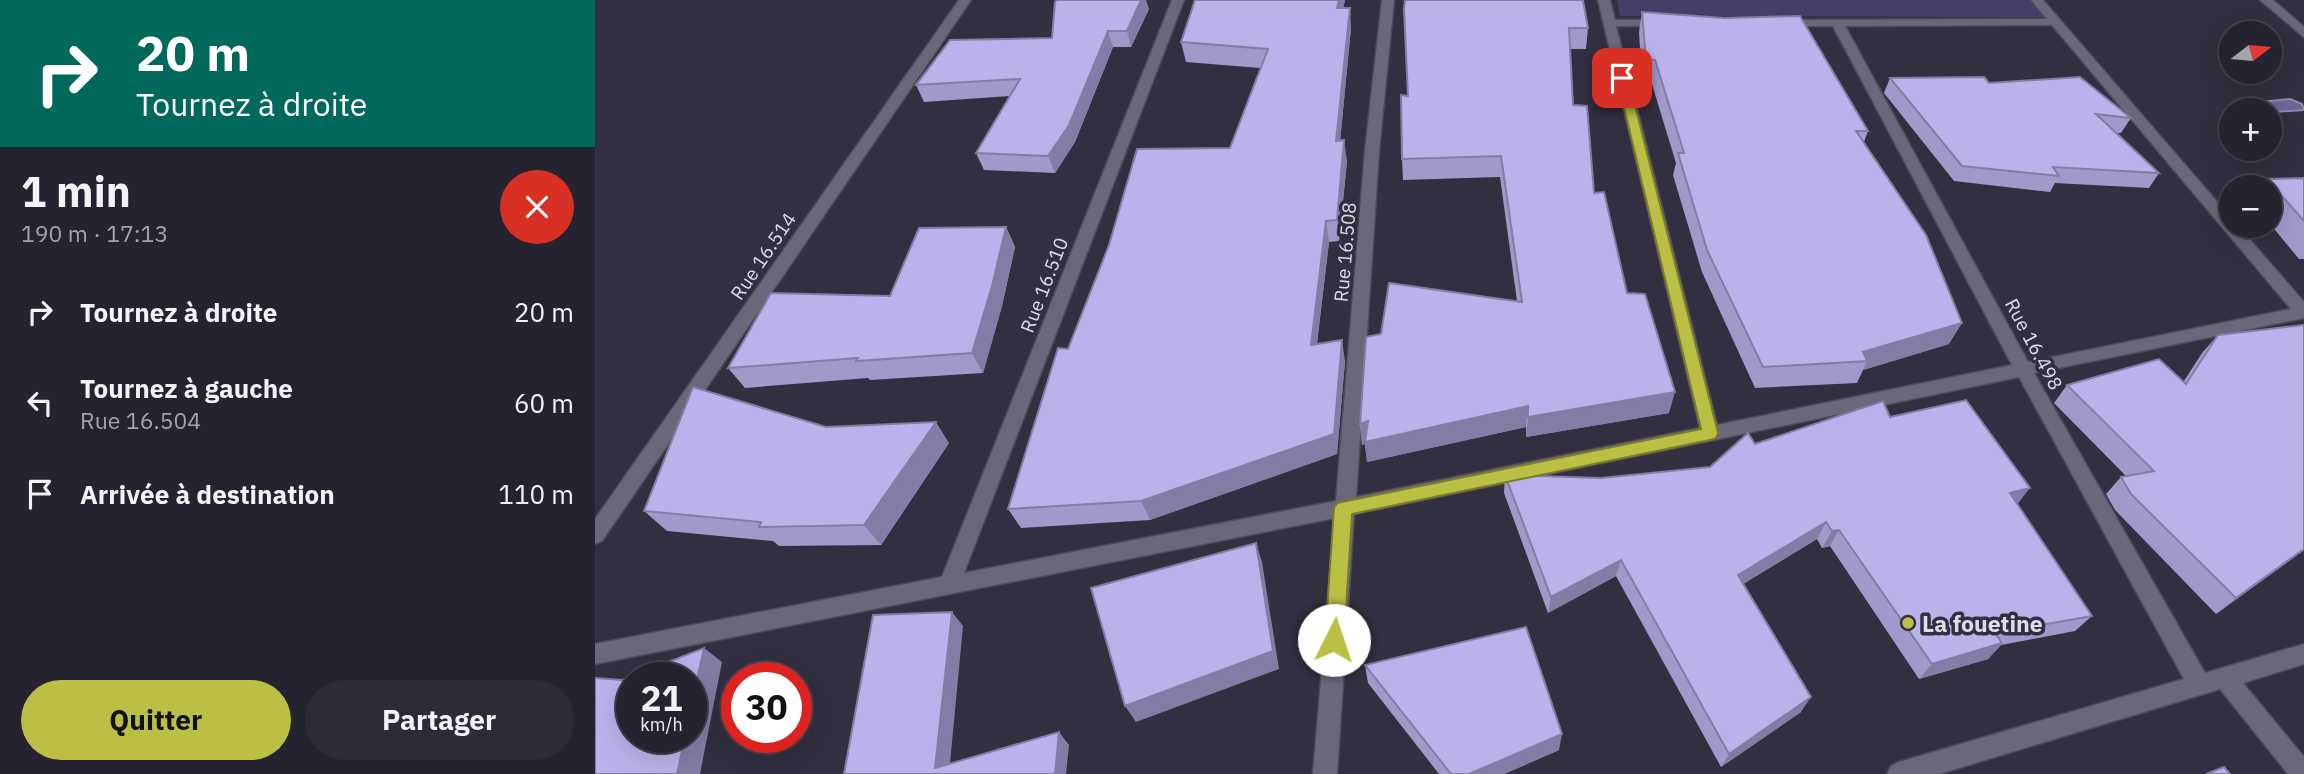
<!DOCTYPE html>
<html lang="fr">
<head>
<meta charset="utf-8">
<style>
	body { margin:0; font-family:"IBM Plex Sans",sans-serif; background:#2e2b38; color:#f1f3f6; height:100vh; display:flex; flex-direction:column; font-size:26px; white-space:nowrap }
	* { box-sizing:border-box; margin:0 }
	p { font-size:23px; color:#a4a4ab }
	.icon { flex:none; width:38px; height:38px; fill:none; stroke:currentColor; stroke-width:2; stroke-linecap:round; stroke-linejoin:round }
	.map { position:relative; flex:1; overflow:hidden }
	.panel { display:flex; flex-direction:column; background:#262330; width:595px }
	.panel>* { flex:none }
	.top-card { background:#00695c; color:#fff; overflow:hidden }
	.needle { width:46px; rotate:74deg }
	.fabs { position:absolute; left:1624px; top:21px; display:grid; gap:14px }
	.fabs a { display:grid; place-items:center; width:63px; height:63px; border-radius:50%; background:#262330; box-shadow:0 7px 28px #0002,0 0 0 2px #42404c; font-size:35px }
	.speed { position:absolute; left:21px; top:662px; display:flex; gap:14px; font-size:35px; font-weight:700; text-align:center }
	.speed>* { display:grid; place-content:center; width:91px; height:91px; border-radius:50%; background:#262330; box-shadow:0 7px 28px #0002,0 0 0 2px #42404c; line-height:1 }
	.speed small { font-size:18px; font-weight:400 }
	.speed .limit { border:10px solid #d22; background:#fff; color:#111 }
	.pin { position:absolute; display:grid; place-items:center; width:60px; height:60px; color:#fff; margin:-30px; border-radius:14px; box-shadow:0 4px 10px #0006 }
	.me { position:absolute; width:77px; margin:-38px; rotate:4deg; stroke-linejoin:round; filter:drop-shadow(0 0 5px #0008) }
	.turn { display:flex; align-items:center; gap:24px; height:147px; padding:0 21px; font-size:32px }
	.turn .icon { width:91px; height:91px; stroke-width:2.5 }
	.turn b { display:block; font-size:49px; line-height:60px }
	.round { display:grid; place-items:center; flex:none; width:74px; height:74px; border-radius:37px; background:#2e2b38 }
	.head { display:flex; align-items:center; justify-content:space-between; height:119px; padding:0 21px }
	h1 { font-size:42px; font-weight:700; line-height:52px }
	.cta { display:flex; gap:14px; margin-top:auto; padding:14px 21px }
	.cta a { flex:1; height:80px; border-radius:42px; background:#bbc044; color:#111; font-size:28px; font-weight:700; line-height:80px; text-align:center }
	.cta a+a { background:#2e2b38; color:#f1f3f6 }
	ul { padding:0; list-style:none }
	li { display:flex; align-items:center; gap:21px; height:91px; padding:0 21px }
	li div { flex:1 }
	li b { display:block; font-size:26px }
	li em { font-style:normal }
	main { display:flex; flex:1; min-height:0 }
	.map>svg:first-child { display:block }
	.green { fill:#453e67 }
	.water { fill:#6d6498; stroke:#8f88b0; stroke-width:2 }
	.lines { fill:none; stroke-linecap:round; stroke-linejoin:round }
	.street-casing { stroke:#4d4a59; stroke-width:3 }
	.street { fill:#6a677b; fill-rule:evenodd }
	.wall { fill:#a099ca }
	.shaded-wall { fill:#827da4 }
	.building { fill:#bab2eb; stroke:#827da4; stroke-width:2 }
	.route { fill:#bbc044; stroke:#7a7d2c; stroke-width:2 }
	.poi-dot { fill:#bbc044; stroke:#322f40; stroke-width:2.5 }
	.labels { text-anchor:middle; dominant-baseline:central; stroke-width:7; stroke-linejoin:round; paint-order:stroke }
	.street-label { font-size:19px; fill:#dfdde9; stroke:#322f40 }
	.near-poi-label { font-size:23px; font-weight:bold; fill:#dfdde9; stroke:#322f40; text-anchor:start }
</style>
</head>
<body>
<main>
<section class="panel">
<div class="top-card">
<div class="turn"><svg class="icon" aria-label="right" viewBox="0 0 24 24"><path d="M7 20v-9h11M14 6l5 5-5 5"/></svg><div><b>20 m</b>Tournez à droite</div></div>
</div>
<div class="head"><div><h1>1 min</h1><p>190 m · 17:13</p></div><a class="round" style="background:#d93025;color:#fff"><svg class="icon" aria-label="close" viewBox="0 0 24 24"><path d="M6 6l12 12M18 6L6 18"/></svg></a></div>
<ul>
<li><svg class="icon" aria-label="right" viewBox="0 0 24 24"><path d="M7 20v-9h11M14 6l5 5-5 5"/></svg><div><b>Tournez à droite</b></div><em>20 m</em></li>
<li><svg class="icon" aria-label="left" viewBox="0 0 24 24"><path d="M17 20v-9H6M10 6l-5 5 5 5"/></svg><div><b>Tournez à gauche</b><p>Rue 16.504</p></div><em>60 m</em></li>
<li><svg class="icon" aria-label="arrive" viewBox="0 0 24 24"><path d="M6 21V4h12l-3 4 3 4H6"/></svg><div><b>Arrivée à destination</b></div><em>110 m</em></li>
</ul>
<div class="cta"><a>Quitter</a><a>Partager</a></div>
</section>
<div class="map">
<svg width="1709" height="774" viewBox="0 0 1709 774">
	<rect width="100%" height="100%" fill="#322f40"/>
	<path class="green" d="M1022 0H1436L1450 17 1025 16Z"/>
	<path class="water" d="M1695 99 1707 104 1709 110 1678 112 1664 102Z"/>
	<g class="lines">
		<g class="street-casing">
			<path id="street" d="M364 0H376L7 541 0 544V519Z
				M577 0H589L369 573 741 501 770 151 787 0H799L784 151 761 497 1105 428 1003 0H1015L1020 20H1068L1074 23 1068 26H1021L1122 425 1417 365 1238 26H1187L1181 23 1187 20 1452 19 1436 0H1448L1636 218V226H1643L1709 302V318L1439 373 1610 673 1709 644V664L1648 683 1709 757V774H1693L1625 689 1344 774H1292L1296 766 1304 762 1589 679 1424 377 759 514 742 774H718L740 518 0 664V644L347 577ZM1457 25 1696 309 1433 362 1250 26Z
				M1665 0H1678L1709 27V37Z"/>
		</g>
		<use href="#street" class="street"/>
	</g>
	<path class="wall" d="M750 0 748 8 756 28 745 141 752 161 744 241 734 242 722 344 750 361 742 454 555 520 426 528 413 509 473 349 635 148 665 68 591 62 586 42Z
		M810 0 993 28 991 49H975L978 105 999 193 1032 293 1074 413 931 437V427L772 462 770 444 767 445 765 424 786 334 922 301 905 177 808 180 807 159 813 96Z
		M554 9 536 47H518L480 142 460 173 389 170 381 153 415 96 329 102 321 85 457 38Z
		M1047 12 1273 131 1269 142 1354 344 1268 370 1262 383 1160 388 1107 272 1078 175 1081 163 1056 81H1047L1044 32Z
		M1295 78 1394 83 1536 118 1526 133H1521L1564 173 1554 188 1460 183 1455 192 1359 181 1289 93Z
		M1709 178V259H1704L1675 224V187H1666L1672 179Z
		M411 227 420 247 407 306 388 373 275 380 273 378 150 388 133 368 295 296Z
		M1623 335 1709 550 1621 614 1520 510 1511 494 1526 477 1531 476 1459 403 1472 385 1589 381 1607 353Z
		M1295 417 1423 504 1497 616 1480 631 1406 645 1393 659 1324 679 1235 546 1227 548 1222 539 1148 584 1206 712 1126 767 1021 576 953 613 909 493 910 475 1006 478 1115 467 1160 444Z
		M231 427 354 443 286 545 184 546 178 541 72 531 49 511Z
		M770 665 964 750 909 774H844L773 683Z"/>
	<path class="shaded-wall" d="M546 0H551L554 9 536 47 532 31Z
		M744 0H750L744 28 742 8Z
		M755 8 756 28 743 162 741 141Z
		M513 31 518 47 480 142 460 173 453 156Z
		M749 140 752 161 744 241 742 220Z
		M731 221 734 242 719 366 716 345Z
		M411 227 420 247 407 306 388 373 377 353Z
		M1367 323 1354 344 1268 370 1272 361 1268 352Z
		M747 340 750 361 742 454 555 520 546 501Z
		M1080 392 1074 413 931 437 933 417Z
		M933 406 931 427 772 462 770 444 767 445 765 424 773 421Z
		M341 422 354 443 286 545 269 525Z
		M1435 488 1421 506 1415 493Z
		M1231 522 1222 539 1135 592 1143 575Z
		M1244 530 1235 546 1227 548 1237 531Z
		M661 543 667 562 684 669 541 722 530 706Z
		M1709 549V550L1621 614 1641 598Z
		M1026 560 1021 576 953 613 956 597Z
		M357 612 368 626 354 774 340 768Z
		M1407 643 1393 659 1324 679 1337 664Z
		M109 648 127 662 105 774H82L90 737H96V707Z
		M1216 697 1206 712 1126 767 1134 754Z
		M464 732 474 745 471 774H460Z
		M967 734 964 750 909 774H874Z"/>
	<path class="building" d="M462 0H546L532 31H513L474 125 453 156 381 153 425 79 321 85 355 40 457 38 460 2Z
		M600 0H744L742 8H755L741 141 749 140 742 220 731 221 716 345 747 340 739 434 546 501 413 509 463 348 473 349 514 245 542 149 635 148 673 49 586 42Z
		M810 0H988L993 28H974L978 105 992 106 999 193 1009 192 1032 293 1050 294 1080 392 933 417V406L770 442 773 421 765 424 771 337 786 334 794 283 927 302 906 156 807 159 806 95 813 96 809 9Z
		M1047 12 1129 18 1205 16 1273 131H1261L1331 235 1367 323 1268 352 1272 361 1168 367 1112 250 1083 153H1089L1060 60H1051Z
		M1389 77 1394 83 1485 77 1536 118 1501 114 1564 173 1458 167 1464 176 1367 166 1295 78Z
		M1709 178V221L1672 179Z
		M411 227 397 286 377 353 261 361 263 358 133 368 176 293 295 296 324 228Z
		M1709 325V549L1641 598 1536 494 1526 477 1559 471 1472 385 1564 359 1591 384 1623 335Z
		M98 387 231 427 341 422 269 525 164 527 166 522 49 511Z
		M1371 400 1435 488 1415 493 1497 616 1400 633 1407 643 1337 664 1244 530 1237 531 1231 522 1143 575 1216 697 1134 754 1026 560 956 597 910 475 1006 478 1115 467 1153 433 1160 444 1288 401 1295 417Z
		M661 543 678 651 530 706 496 588Z
		M357 612 340 768 464 732 460 774H249L278 615Z
		M931 627 967 734 874 774H856L770 665Z
		M109 648 96 707V677H37V737H90L82 774H0V678L27 680Z
		M1629 767 1635 774H1611Z"/>
	<path class="route" d="M1027 74 1033 78 1123 433 1121 438 1115 440 757 514 749 640 746 646 739 649 732 646 730 640 739 508 742 503 1106 429 1022 78Z"/>
	<circle class="poi-dot" cx="1313" cy="623" r="7"/>
	<g class="labels">
		<g class="street-label">
			<text transform="translate(750 252) rotate(-85)">Rue 16.508</text>
			<text transform="translate(168 256) rotate(-56)">Rue 16.514</text>
			<text transform="translate(449 285) rotate(-69)">Rue 16.510</text>
			<text transform="translate(1439 344) rotate(62)">Rue 16.498</text>
		</g>
		<g class="near-poi-label">
			<text x="1327" y="623">La fouetine</text>
		</g>
	</g>
</svg>
<div class="fabs">
<a><svg class="needle" viewBox="-14 -14 28 28"><path d="M0-13l5 13h-10z" fill="#e53935"/><path d="M0 13l5-13h-10z" fill="#a4a4ab"/></svg></a>
<a>+</a>
<a>−</a>
</div>
<div class="speed"><div>21<small>km/h</small></div><div class="limit">30</div></div>
<div class="pin" style="left:1027px;top:78px;background:#d93025"><svg class="icon" aria-label="arrive" viewBox="0 0 24 24"><path d="M6 21V4h12l-3 4 3 4H6"/></svg></div>
<svg class="me" style="left:739px;top:640px" viewBox="-20 -20 40 40"><circle r="19" fill="#fff"/><path d="M0-13L10 11 0 6-10 11z" fill="#bbc044"/></svg>
</div>
</main>
</body>
</html>
